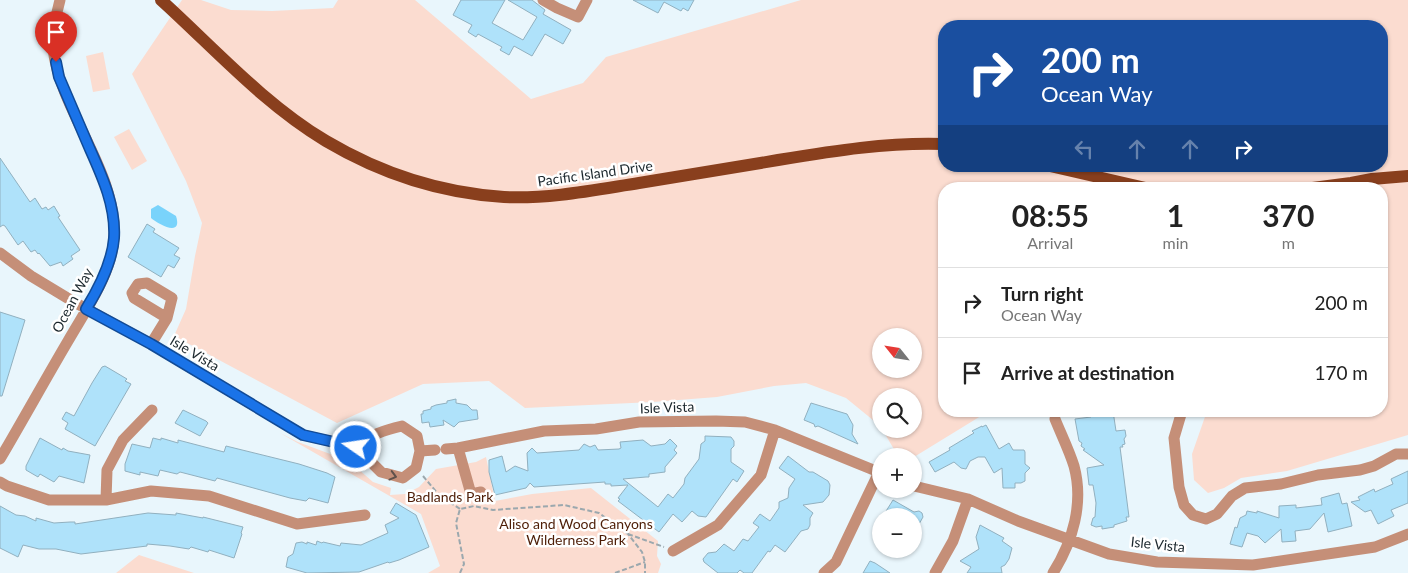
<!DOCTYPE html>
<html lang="en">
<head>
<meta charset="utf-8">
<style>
	body { margin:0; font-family:Lato,sans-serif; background:#f6f6f6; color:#222; height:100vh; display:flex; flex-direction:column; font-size:19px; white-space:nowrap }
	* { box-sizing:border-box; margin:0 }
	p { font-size:16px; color:#767676 }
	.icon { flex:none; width:28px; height:28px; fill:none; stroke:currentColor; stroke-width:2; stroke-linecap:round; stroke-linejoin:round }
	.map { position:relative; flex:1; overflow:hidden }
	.side { position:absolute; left:938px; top:182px; width:450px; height:235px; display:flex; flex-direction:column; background:#fff; border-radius:20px; box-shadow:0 1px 4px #0004 }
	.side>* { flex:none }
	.top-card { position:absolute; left:938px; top:20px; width:450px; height:152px; border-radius:20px; box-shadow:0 1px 4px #0004; background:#1a4fa0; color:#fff; overflow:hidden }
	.needle { width:32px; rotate:300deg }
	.tools { position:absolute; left:872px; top:328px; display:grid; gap:10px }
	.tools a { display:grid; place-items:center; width:50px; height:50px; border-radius:50%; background:#fff; box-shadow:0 1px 4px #0004; font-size:25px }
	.pin { position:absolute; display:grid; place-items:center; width:42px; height:42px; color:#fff; margin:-51px -21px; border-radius:50% 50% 50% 0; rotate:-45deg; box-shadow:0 0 5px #0007 }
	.pin .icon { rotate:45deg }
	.me { position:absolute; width:55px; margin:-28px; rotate:283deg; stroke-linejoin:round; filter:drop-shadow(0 0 4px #0008) }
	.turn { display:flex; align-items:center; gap:18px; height:105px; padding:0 20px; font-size:22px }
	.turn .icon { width:65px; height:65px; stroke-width:2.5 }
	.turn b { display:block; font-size:35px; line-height:42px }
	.lanes { display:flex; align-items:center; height:48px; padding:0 20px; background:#0003; justify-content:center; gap:25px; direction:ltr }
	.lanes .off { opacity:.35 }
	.eta { display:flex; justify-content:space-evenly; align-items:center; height:85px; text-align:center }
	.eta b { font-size:30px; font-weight:700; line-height:35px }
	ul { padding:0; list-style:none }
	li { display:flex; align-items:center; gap:15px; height:70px; padding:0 20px; border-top:1px solid #e0e0e0 }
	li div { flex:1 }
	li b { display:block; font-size:19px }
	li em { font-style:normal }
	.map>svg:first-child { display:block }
	.green { fill:#fbdcd0; fill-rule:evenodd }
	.water { fill:#79d3fb }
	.building { fill:#afe2fa; stroke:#91b0bf }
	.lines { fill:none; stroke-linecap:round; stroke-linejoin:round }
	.path { stroke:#9ba8ae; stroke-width:2; stroke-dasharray:5 2.5; stroke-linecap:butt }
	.minor { stroke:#c58f78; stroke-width:11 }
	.major { stroke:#893f1d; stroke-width:12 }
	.oneway { stroke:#5f514b }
	.route-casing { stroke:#114b97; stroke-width:12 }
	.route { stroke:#1a73e8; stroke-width:9 }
	.labels { text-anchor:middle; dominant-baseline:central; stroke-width:5; stroke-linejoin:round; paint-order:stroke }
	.street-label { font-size:14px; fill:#1b272d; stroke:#fff }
	.park-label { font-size:14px; fill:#4d1d06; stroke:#fff }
</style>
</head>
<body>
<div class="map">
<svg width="1408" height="573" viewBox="0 0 1408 573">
	<rect width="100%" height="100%" fill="#e9f6fc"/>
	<path class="green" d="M182 0H201L231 10 272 11 333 8 338 0H415L531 99 583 83 606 57 801 0H1408V435L1287 471 1241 478 1224 488 1208 493 1194 480 1192 454 1207 411H1381V189H944V411H989L914 457 898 456 882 429H914V396H881V428L879 425 846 398 806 383 774 386 717 397 653 402 525 408 489 381 423 384 337 423 174 336 186 309 195 256 202 223 186 181 132 74ZM944 26H1381V166H944ZM881 336H914V369H881Z
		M103 52 110 89 93 92 86 56Z
		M129 129 147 161 132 170 114 137Z
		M280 433 298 442 349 461 373 482 391 488 390 495 405 494 419 487 436 469 476 462 486 457 495 501 532 494 591 488 658 541 657 556 661 564 658 573H428L440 566 421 514Z
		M139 555 194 573H116Z"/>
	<path class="water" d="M158 205 176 216C183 238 158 224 151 218V209Z"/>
	<path class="building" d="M461 0H505L492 23 523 40 537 17 508 0H532L545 10 543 14 571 30 563 44 545 34 532 56 514 46 509 55 500 50 502 47 478 34 476 37 468 32 472 25 453 15Z
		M633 0H694L688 11 683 8 681 11 664 2 658 13Z
		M0 158 30 202 35 198 42 209 46 207 48 210 54 206 60 216 58 217 80 250 71 256 73 259 63 266 61 262 50 266 39 253 38 254 35 250 31 252 23 241 18 245 5 226 3 225 0 227Z
		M147 224 155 229 153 232 179 248 174 255 180 258 174 268 168 265 161 277 128 257Z
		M0 312 25 320 2 396H0Z
		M105 366 127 379 125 381 131 384 95 446 65 429 68 423 62 419 66 412 74 416 92 383 102 367Z
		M456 399V403L467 405 472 410H477L478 419 459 422 454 427 443 420 444 425 430 427 429 422 422 423 421 414H423V411L431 409V407L436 405 447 403V401Z
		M811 403 847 414 853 425 852 434 858 444 818 426 815 427 814 424 804 420Z
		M183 410 206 421 208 423 200 436 175 423Z
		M1091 411H1113L1116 431 1125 430 1126 436 1124 439 1125 444 1122 445 1123 447H1120L1129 517H1126L1127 521 1114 525V527L1102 529V526L1096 527 1091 525 1093 518 1095 517 1096 503 1093 485H1089L1087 468 1104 465 1083 450 1085 449 1081 446 1082 443 1079 441 1075 419 1091 417Z
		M986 425 999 449 1009 443 1013 450H1024L1025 452V464L1030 468 1025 473V481L1021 483H1015V488H1003L1002 468 994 473 985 457H978L970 461 966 469 961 468 954 462 935 472 929 462 950 450 949 448 974 433 972 431 982 426V427Z
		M705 436 731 437 734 441V446L731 449V462L744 471 737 482 733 479 706 517 698 516 692 511 682 522 673 514 659 532 618 501 620 499 618 498 628 485 611 486V484H605V482L534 487 530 483 526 488 495 495 489 472V460L502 456 506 472 515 466 528 471 527 453 532 448 537 453 579 450 584 444 590 447 595 445 598 450 619 449 621 448 620 442 643 440 651 446 665 444 670 439 677 446 674 450 677 453 665 467V472L649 474V477H646L623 479 658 507 668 494 673 498 684 484 685 478 699 459 701 444 705 441Z
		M40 438 62 450 63 448 68 451 90 455 84 483 59 476 54 482 40 474 38 477 26 470V466Z
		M153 438 161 440V438L178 443V440L224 452 226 446 299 464 327 473 335 477 328 503 309 498 306 501 290 498 217 478 215 481 180 472 177 474 160 470 158 476 140 472V475L125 471V464L132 444 150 448Z
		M788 456 809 472H813L828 481 830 485 829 495 823 502 803 505 813 513 810 518V525L808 529 801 531 785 552 775 545 770 552 768 551 752 573H744L740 570 737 573H718L704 562 703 559 708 553 716 552 724 544 734 551 743 539 748 541 759 527 753 523 760 514 770 521 779 508V502L788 498 789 488 795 479 779 468Z
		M1408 471V503L1391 510 1394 516 1378 524 1371 510 1365 512 1351 502 1360 500 1358 497 1374 489 1375 492 1393 484 1391 479 1393 478Z
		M1339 493 1342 504 1347 503 1352 526 1328 532 1324 513 1310 529 1295 531 1296 541 1282 542 1281 529 1265 543 1258 536 1247 533 1242 547 1230 544 1235 527 1237 528 1240 518 1246 515 1247 511 1257 513V511L1279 518V506L1296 505V508L1322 505 1321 498Z
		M893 500 914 512 919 511 922 513 923 517 914 533V516H883Z
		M396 503 416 515 429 547 399 560 389 563 388 562 359 572 307 573 286 567 288 557 293 554 296 543 302 542 307 544V542L316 545 317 541 322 543 323 542 340 546 341 543 361 545 388 533 385 525 399 518 390 513Z
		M0 506 16 515 25 516 36 521V518L54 523 70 522H75V524L148 513 176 515V513L203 518V517L243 527 241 533 242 534 234 558 209 550 208 552 191 547 189 549 170 546 147 544V546L81 554 56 549H39L23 545 18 557 0 548Z
		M980 525 1004 538 1002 541 1012 548 1009 559 1005 565 1001 567 1002 573H967L971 567 960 561 979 549 976 537Z
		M870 561 875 563 890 573H863Z"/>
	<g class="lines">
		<path class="path" d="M423 476 439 495 460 509
			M628 534 664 547
			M460 573 464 564 456 523 460 509 474 506 493 510 564 505 599 513 628 534 642 552 645 562V573
			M615 573 645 562"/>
		<path class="minor" d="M543 0 557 8 578 17 587 0
			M0 253 31 276 74 302 151 344 303 435 356 447 381 472 403 478 416 468 420 451 417 436 402 426C384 430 370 435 356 447
			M151 344 167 318 172 298 147 283 138 284 132 293 134 298 167 318
			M1182 411 1174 438 1179 487 1184 505 1193 515 1206 519 1217 514 1232 496 1245 488 1281 484 1318 475 1360 470 1374 466 1396 454H1408
			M458 448 471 494 481 492
			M446 449 458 448 544 431 596 429 639 422 716 421 745 422 775 430 881 473
			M420 451 435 450
			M0 459C23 420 45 380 68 341 85 311 112 274 114 238 118 171 61 114 53 49 52 33 56 15 60 0
			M0 482 7 486 49 500H106L151 491 209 496 297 524 365 515
			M914 486 968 499 1018 521 1109 554 1157 562 1253 565 1375 547 1408 534
			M106 500 107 470 123 440 152 410
			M673 551 718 525 761 475 775 430
			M824 573 836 562 879 472
			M935 573 953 541 968 499
			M1053 573C1073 541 1084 503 1074 466 1069 450 1061 434 1055 419"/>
		<path class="major" d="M161 0C214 48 264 104 326 141 380 173 441 193 504 197 550 199 594 190 639 183 686 175 732 168 778 160 833 151 888 142 944 144
			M1050 166 1150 189
			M1305 189 1351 183 1372 179 1408 176"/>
	</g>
	<defs><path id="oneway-chevron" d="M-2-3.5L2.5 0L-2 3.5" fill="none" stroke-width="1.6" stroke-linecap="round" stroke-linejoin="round" transform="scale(1.25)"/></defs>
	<use class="oneway" href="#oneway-chevron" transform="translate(393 476) rotate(15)"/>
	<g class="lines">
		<g class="route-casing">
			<path id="route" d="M56 62 59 77C69 100 79 124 89 147 102 176 116 206 114 238 112 263 99 288 86 309L151 344 303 435 356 447"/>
		</g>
		<use href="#route" class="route"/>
	</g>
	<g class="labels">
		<g class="street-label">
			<text transform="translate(595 173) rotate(-8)">Pacific Island Drive</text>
			<text transform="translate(72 300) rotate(-62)">Ocean Way</text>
			<text transform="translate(195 353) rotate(31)">Isle Vista</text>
			<text transform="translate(667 407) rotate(-2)">Isle Vista</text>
			<text transform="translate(1158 544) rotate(6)">Isle Vista</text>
		</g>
		<g class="park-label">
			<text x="450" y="496">Badlands Park</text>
			<text x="576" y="523">Aliso and Wood Canyons<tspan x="576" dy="16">Wilderness Park</tspan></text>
		</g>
	</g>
</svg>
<div class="tools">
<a><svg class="needle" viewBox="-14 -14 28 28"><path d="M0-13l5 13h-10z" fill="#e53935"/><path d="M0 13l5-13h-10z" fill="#767676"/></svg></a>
<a><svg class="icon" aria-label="search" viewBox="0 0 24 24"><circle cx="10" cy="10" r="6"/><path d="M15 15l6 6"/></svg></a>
<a>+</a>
<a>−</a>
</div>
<div class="pin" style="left:56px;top:62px;background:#d93025"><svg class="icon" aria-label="arrive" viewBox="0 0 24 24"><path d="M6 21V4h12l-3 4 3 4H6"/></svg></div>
<svg class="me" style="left:356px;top:447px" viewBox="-20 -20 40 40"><circle r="17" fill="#1a73e8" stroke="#fff" stroke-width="3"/><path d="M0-11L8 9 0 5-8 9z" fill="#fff"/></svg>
<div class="top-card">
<div class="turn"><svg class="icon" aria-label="right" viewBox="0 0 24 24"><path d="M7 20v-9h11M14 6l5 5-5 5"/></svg><div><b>200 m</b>Ocean Way</div></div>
<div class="lanes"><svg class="icon off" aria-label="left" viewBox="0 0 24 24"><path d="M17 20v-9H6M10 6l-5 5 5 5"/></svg><svg class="icon off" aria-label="ahead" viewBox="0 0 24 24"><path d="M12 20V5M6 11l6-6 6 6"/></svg><svg class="icon off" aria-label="ahead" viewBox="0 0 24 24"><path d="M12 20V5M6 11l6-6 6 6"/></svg><svg class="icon" aria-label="right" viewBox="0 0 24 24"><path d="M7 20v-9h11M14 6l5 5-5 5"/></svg></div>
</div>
<section class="side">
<div class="eta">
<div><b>08:55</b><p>Arrival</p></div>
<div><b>1</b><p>min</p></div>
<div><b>370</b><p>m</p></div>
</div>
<ul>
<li><svg class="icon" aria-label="right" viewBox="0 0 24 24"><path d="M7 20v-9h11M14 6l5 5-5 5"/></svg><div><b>Turn right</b><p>Ocean Way</p></div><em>200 m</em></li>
<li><svg class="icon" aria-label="arrive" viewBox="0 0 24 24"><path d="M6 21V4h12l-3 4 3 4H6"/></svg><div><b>Arrive at destination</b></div><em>170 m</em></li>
</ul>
</section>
</div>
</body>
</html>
